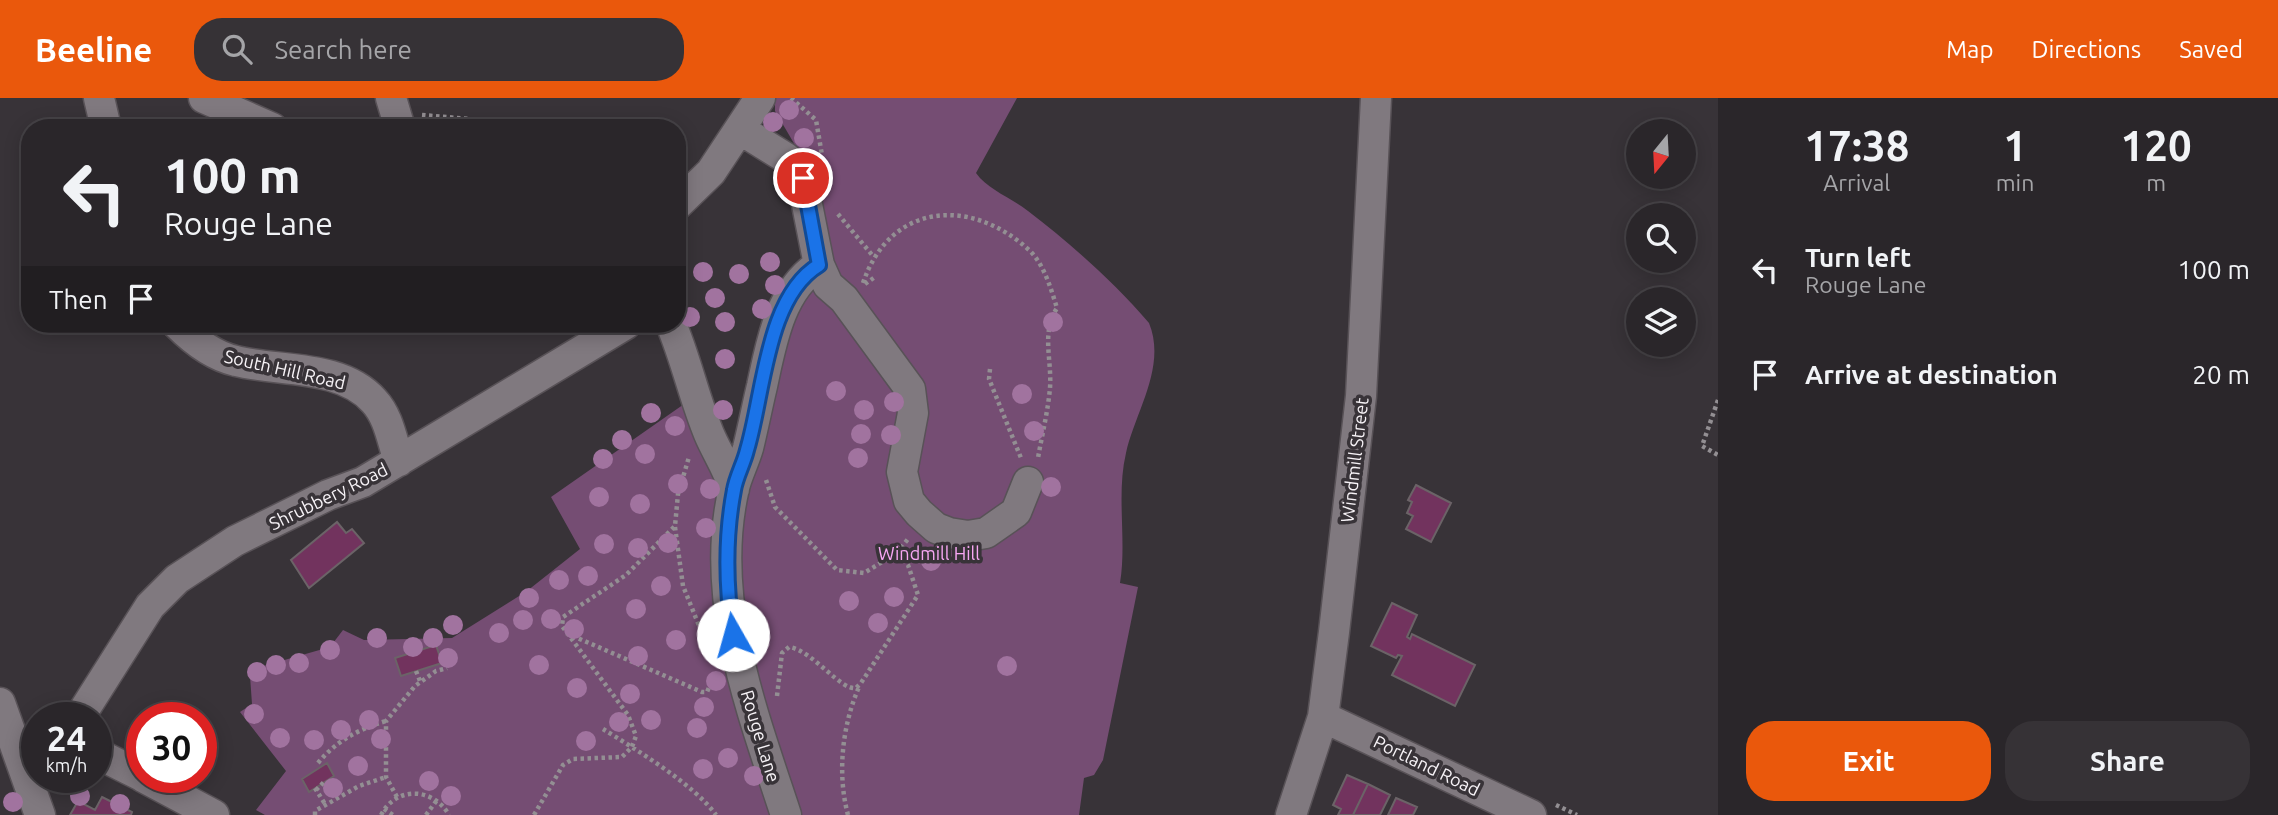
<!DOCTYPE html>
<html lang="en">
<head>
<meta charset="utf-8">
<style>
	body { margin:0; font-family:Ubuntu,sans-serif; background:#363236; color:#f1f3f6; height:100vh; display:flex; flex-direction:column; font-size:26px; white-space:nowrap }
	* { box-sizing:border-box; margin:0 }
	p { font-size:23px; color:#a5a5a8 }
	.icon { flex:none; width:38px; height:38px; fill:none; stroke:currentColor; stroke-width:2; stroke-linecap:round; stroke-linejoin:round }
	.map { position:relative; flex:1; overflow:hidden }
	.drawer { display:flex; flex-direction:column; background:#2a262a; width:560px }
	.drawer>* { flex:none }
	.banner { position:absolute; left:21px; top:21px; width:665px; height:214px; border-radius:28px; box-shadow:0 4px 18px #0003,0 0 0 2px #464347; background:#2a262a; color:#f1f3f6; overflow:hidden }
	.needle { width:46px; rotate:198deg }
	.buttons { position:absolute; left:1626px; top:21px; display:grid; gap:14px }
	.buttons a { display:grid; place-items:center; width:70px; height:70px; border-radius:50%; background:#2a262a; box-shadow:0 4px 18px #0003,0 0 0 2px #464347; font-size:35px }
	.speed { position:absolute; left:21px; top:604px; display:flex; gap:14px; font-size:35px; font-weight:700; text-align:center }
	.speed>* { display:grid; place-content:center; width:91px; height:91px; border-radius:50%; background:#2a262a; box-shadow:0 4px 18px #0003,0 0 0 2px #464347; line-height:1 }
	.speed small { font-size:18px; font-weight:400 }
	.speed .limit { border:10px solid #d22; background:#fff; color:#111 }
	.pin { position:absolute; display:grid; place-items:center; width:60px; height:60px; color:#fff; margin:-30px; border:4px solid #fff; border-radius:50%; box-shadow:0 2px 7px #0007 }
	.me { position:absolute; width:77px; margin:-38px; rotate:353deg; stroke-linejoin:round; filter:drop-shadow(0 0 5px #0008) }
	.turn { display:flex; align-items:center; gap:24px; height:147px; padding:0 28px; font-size:32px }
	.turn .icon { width:91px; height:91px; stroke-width:2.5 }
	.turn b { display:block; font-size:49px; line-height:60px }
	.then { display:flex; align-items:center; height:66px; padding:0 28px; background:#0003; gap:14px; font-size:26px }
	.eta { display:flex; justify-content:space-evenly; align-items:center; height:119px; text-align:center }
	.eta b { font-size:42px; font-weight:600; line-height:49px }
	.primary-button { display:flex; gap:14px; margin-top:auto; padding:14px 28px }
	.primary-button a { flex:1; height:80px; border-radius:28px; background:#ea580c; color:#fff; font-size:28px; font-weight:600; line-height:80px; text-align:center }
	.primary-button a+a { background:#363236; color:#f1f3f6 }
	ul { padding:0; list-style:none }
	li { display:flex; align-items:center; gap:21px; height:105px; padding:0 28px }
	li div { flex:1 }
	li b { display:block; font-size:26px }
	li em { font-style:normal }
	header { display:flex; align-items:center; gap:42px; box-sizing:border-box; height:98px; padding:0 35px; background:#ea580c; color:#fff }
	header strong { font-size:33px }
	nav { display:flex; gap:38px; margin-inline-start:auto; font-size:24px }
	.search { width:490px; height:63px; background:#363236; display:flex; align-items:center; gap:18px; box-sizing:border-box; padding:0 24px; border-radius:28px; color:#a5a5a8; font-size:26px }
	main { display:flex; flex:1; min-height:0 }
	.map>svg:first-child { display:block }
	.green { fill:#754d73 }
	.building { fill:#72335e; stroke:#6b6367; stroke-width:2 }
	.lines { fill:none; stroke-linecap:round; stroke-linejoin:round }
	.minor-casing { stroke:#585257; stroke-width:33 }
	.path { stroke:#938f93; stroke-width:4.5; stroke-dasharray:3.5 3.5; stroke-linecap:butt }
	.minor { stroke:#80797f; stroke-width:30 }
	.tree { fill:#a1739f }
	.route-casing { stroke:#114b97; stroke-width:18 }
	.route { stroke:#1a73e8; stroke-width:12 }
	.labels { text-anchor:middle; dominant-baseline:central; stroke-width:7; stroke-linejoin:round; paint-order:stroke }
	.street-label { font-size:18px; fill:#f7f3f7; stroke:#383338 }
	.park-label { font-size:18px; fill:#f7a7f3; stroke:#383338 }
</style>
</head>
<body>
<header>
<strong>Beeline</strong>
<div class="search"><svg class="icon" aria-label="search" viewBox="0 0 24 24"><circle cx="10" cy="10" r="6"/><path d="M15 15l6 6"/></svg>Search here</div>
<nav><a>Map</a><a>Directions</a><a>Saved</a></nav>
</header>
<main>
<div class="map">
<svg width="1718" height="717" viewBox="0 0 1718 717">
	<rect width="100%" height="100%" fill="#383338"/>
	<path class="green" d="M775 0H1017L976 75C988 92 1012 100 1028 113 1071 146 1114 184 1149 225 1167 269 1135 314 1126 355 1116 397 1127 443 1120 485L1138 489 1103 662 1094 677 1084 680 1079 717H795L747 559 735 456 754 339 804 190 802 59 775 13Z
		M687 304 721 399 713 481 723 561 774 717H265L256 712 286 673 240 614 252 606 250 578 260 569 330 549 343 532 364 542 452 540 527 493 580 451 551 399Z"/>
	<path class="building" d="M1416 387 1451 405 1431 444 1406 431 1413 418 1407 415 1412 404 1408 402Z
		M337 424 346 435 352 431 364 445 309 490 291 462Z
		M1392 505 1417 517 1407 539 1410 541 1412 536 1475 567 1455 608 1392 577 1402 558 1398 557 1396 560 1371 548Z
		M436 547 442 565 401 578 395 560Z
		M327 665 334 678 309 694 302 681Z
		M1347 677 1368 686 1353 717H1338L1341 711 1333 707Z
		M1368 686 1390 697 1380 717H1353Z
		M102 699 132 714 131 717H70L78 703 95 712Z
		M1396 700 1417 709 1413 717H1388Z"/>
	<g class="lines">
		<g class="minor-casing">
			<path id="minor" d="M99 0 106 30
				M204 0 272 30
				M391 0 400 30
				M741 32 786 60 801 76 819 167C780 191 771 246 762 288 757 309 753 330 748 350 744 364 737 377 734 390 708 501 752 613 786 717
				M677 107 711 74 760 0
				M819 167 828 187 844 201 910 291 913 315 902 374 909 403 919 415 936 430 949 435 968 438 986 435 1016 414 1028 384
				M177 226C193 242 213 258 236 263 280 274 341 266 374 303 389 319 392 343 399 363
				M671 226C686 261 694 300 709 336 717 355 728 370 734 391
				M0 605 40 717
				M1323 619 1531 717
				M79 620 150 508 177 481 235 443 328 397 363 384 626 226
				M96 655 142 678
				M143 679 214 717
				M1291 717 1323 619 1334 534 1361 298 1376 0"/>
		</g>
		<path class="path" d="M791 0 816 22 822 57
			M422 17 481 22 513 30
			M838 116 873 158
			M863 185C890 105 970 98 1029 152 1044 166 1051 191 1057 210 1041 235 1052 261 1050 290 1048 313 1042 337 1038 360
			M865 186 875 179
			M990 271 989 281 1021 360
			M1718 302 1702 348 1718 357
			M766 382 775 409 837 472 864 475 897 455 908 441
			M675 429 683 488 706 545
			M566 535 702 594H707L713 580
			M416 573 420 583
			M777 598 782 555 789 549C812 552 841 593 856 590L861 585 918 497 908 467 897 455
			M603 631C635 651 695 687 716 717
			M318 665C336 643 359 631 386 623
			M315 690 325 706
			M316 692 324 684
			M397 699 386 679V623L415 588 436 573 447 570
			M1556 707 1577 717
			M384 711 393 717
			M315 717V713L359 688 386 679
			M381 717C396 688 433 689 449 717
			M426 717 437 702
			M534 717 563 667 573 661 622 659 632 649 636 638 628 617 562 528 563 519 626 477 675 428 678 396 689 359
			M848 717C837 676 842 628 859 589"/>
		<use href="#minor" class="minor"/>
	</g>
	<g class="tree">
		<circle cx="789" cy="12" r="10"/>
		<circle cx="773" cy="24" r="10"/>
		<circle cx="804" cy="40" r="10"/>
		<circle cx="822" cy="72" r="10"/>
		<circle cx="770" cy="164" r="10"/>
		<circle cx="703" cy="174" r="10"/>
		<circle cx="739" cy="176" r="10"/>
		<circle cx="775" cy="187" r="10"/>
		<circle cx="715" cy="200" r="10"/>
		<circle cx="762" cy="211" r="10"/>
		<circle cx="690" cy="219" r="10"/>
		<circle cx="725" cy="224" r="10"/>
		<circle cx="1053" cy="224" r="10"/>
		<circle cx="725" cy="261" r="10"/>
		<circle cx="836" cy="293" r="10"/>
		<circle cx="1022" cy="296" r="10"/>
		<circle cx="894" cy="304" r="10"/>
		<circle cx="723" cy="312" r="10"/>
		<circle cx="864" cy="312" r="10"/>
		<circle cx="651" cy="315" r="10"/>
		<circle cx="675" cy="328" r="10"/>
		<circle cx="1034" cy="333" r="10"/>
		<circle cx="861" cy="336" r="10"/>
		<circle cx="891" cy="337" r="10"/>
		<circle cx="622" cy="342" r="10"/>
		<circle cx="645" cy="356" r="10"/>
		<circle cx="858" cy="360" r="10"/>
		<circle cx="603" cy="361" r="10"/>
		<circle cx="678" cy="386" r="10"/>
		<circle cx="1051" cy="389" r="10"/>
		<circle cx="710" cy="391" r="10"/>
		<circle cx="599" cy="399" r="10"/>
		<circle cx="640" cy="406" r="10"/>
		<circle cx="706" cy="430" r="10"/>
		<circle cx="668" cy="445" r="10"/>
		<circle cx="604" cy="446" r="10"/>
		<circle cx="638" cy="450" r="10"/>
		<circle cx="931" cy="463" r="10"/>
		<circle cx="588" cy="478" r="10"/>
		<circle cx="559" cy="482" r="10"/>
		<circle cx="661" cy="488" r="10"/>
		<circle cx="894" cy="499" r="10"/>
		<circle cx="529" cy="500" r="10"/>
		<circle cx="849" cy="503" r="10"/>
		<circle cx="636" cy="511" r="10"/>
		<circle cx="551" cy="521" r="10"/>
		<circle cx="523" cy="522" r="10"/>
		<circle cx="878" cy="525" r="10"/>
		<circle cx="453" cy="527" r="10"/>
		<circle cx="574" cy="531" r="10"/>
		<circle cx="499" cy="535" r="10"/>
		<circle cx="377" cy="540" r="10"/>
		<circle cx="433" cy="540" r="10"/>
		<circle cx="676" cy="542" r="10"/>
		<circle cx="413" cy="549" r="10"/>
		<circle cx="330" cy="552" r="10"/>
		<circle cx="638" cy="558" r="10"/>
		<circle cx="448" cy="560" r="10"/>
		<circle cx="299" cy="565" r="10"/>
		<circle cx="276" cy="567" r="10"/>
		<circle cx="539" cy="567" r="10"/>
		<circle cx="1007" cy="568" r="10"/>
		<circle cx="257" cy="574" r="10"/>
		<circle cx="716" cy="583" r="10"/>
		<circle cx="577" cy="590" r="10"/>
		<circle cx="630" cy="596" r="10"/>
		<circle cx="704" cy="609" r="10"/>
		<circle cx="254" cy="616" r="10"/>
		<circle cx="369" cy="622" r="10"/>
		<circle cx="651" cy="622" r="10"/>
		<circle cx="619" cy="624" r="10"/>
		<circle cx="697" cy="630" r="10"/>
		<circle cx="341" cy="632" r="10"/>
		<circle cx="280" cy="640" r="10"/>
		<circle cx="381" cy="641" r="10"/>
		<circle cx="314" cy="642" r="10"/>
		<circle cx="586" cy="643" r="10"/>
		<circle cx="728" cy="660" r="10"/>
		<circle cx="358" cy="668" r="10"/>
		<circle cx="703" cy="671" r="10"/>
		<circle cx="754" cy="678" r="10"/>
		<circle cx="429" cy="683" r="10"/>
		<circle cx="333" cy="690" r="10"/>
		<circle cx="80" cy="698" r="10"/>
		<circle cx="451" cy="698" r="10"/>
		<circle cx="13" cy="704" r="10"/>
		<circle cx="120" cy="706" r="10"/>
	</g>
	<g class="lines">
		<g class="route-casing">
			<path id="route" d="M733 537C726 490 725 439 734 392 736 379 744 365 747 352 764 296 766 199 819 167L803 80"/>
		</g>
		<use href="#route" class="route"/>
	</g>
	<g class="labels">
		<g class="street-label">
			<text transform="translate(285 271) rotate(13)">South Hill Road</text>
			<text transform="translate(1354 362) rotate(-83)">Windmill Street</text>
			<text transform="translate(328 398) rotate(-26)">Shrubbery Road</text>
			<text transform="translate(761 638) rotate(73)">Rouge Lane</text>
			<text transform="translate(1427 667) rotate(26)">Portland Road</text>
		</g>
		<g class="park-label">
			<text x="929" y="455">Windmill Hill</text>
		</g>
	</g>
</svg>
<div class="buttons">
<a><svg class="needle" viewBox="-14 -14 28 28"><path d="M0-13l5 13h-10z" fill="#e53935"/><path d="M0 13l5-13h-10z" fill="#a5a5a8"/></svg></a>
<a><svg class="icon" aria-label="search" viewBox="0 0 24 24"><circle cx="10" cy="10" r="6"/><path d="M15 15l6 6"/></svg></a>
<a><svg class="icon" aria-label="layers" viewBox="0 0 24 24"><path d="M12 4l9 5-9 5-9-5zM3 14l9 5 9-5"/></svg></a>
</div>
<div class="speed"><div>24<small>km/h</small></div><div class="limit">30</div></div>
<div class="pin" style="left:803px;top:80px;background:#d93025"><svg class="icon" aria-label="arrive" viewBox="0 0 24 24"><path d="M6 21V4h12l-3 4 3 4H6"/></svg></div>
<svg class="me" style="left:733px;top:537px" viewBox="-20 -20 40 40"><circle r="19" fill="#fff"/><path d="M0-13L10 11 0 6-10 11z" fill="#1a73e8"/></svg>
<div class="banner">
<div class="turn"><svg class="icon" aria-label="left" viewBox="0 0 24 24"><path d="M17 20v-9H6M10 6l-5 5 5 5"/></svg><div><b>100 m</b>Rouge Lane</div></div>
<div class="then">Then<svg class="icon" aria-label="arrive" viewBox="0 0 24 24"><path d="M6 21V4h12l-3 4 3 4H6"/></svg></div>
</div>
</div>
<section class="drawer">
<div class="eta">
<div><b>17:38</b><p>Arrival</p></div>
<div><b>1</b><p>min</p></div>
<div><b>120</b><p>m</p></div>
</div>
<ul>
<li><svg class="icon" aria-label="left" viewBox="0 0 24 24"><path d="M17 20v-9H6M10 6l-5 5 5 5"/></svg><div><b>Turn left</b><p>Rouge Lane</p></div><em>100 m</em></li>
<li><svg class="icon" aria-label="arrive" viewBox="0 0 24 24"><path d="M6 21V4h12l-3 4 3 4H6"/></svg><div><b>Arrive at destination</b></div><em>20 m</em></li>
</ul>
<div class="primary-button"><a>Exit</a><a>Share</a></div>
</section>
</main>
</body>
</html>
